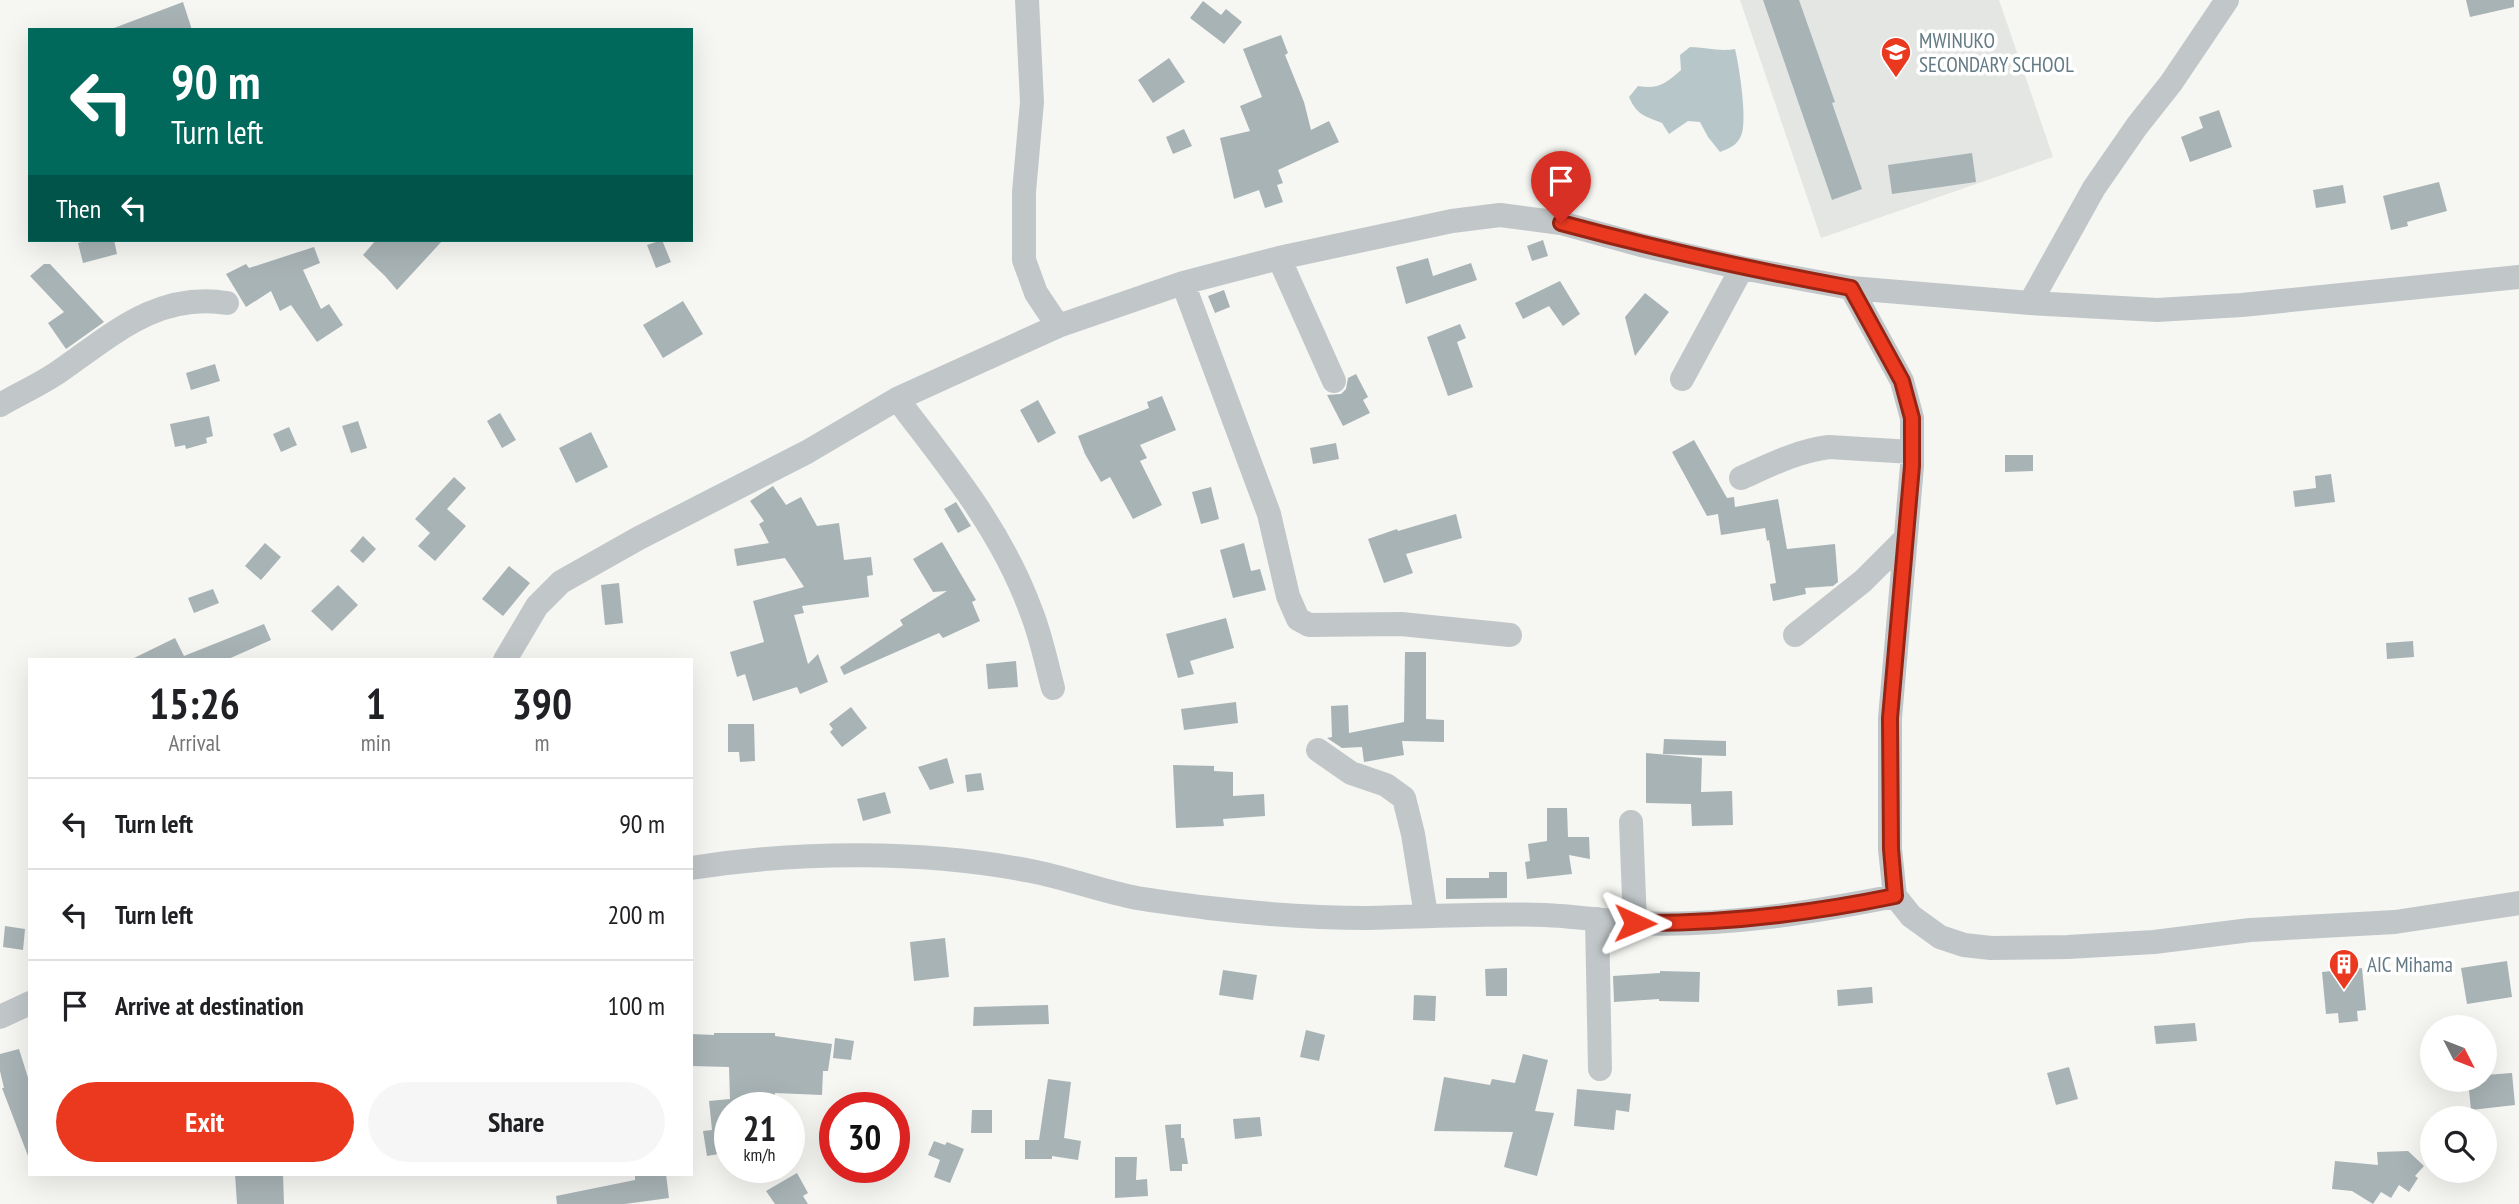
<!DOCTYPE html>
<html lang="en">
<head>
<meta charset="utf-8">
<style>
	body { margin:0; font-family:"PT Sans Narrow",sans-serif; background:#f6f6f6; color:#202124; height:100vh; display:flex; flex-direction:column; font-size:26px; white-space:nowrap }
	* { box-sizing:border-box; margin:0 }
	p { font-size:23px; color:#757577 }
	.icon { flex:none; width:38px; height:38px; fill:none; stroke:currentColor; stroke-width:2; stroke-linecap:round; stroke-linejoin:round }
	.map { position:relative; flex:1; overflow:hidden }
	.details { position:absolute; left:28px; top:658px; width:665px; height:518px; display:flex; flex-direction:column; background:#fff; border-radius:0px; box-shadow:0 7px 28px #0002 }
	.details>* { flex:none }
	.hud { position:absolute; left:28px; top:28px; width:665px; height:214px; border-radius:0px; box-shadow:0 7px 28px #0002; background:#00695c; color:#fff; overflow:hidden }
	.needle { width:46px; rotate:132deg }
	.buttons { position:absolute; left:2420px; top:1015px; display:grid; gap:14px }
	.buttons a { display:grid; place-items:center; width:77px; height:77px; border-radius:50%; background:#fff; box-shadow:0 7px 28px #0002; font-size:35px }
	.speed { position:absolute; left:714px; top:1092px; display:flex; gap:14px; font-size:35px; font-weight:700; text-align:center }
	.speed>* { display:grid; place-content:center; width:91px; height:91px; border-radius:50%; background:#fff; box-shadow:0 7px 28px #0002; line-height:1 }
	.speed small { font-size:18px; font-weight:400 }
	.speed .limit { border:10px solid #d22; background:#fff; color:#111 }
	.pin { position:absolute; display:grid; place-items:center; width:60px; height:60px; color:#fff; margin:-72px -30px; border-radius:50% 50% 50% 0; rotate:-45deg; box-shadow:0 0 7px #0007 }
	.pin .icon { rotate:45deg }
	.me { position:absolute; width:77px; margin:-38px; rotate:91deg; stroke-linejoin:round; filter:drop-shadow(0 0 5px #0008) }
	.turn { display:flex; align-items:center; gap:24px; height:147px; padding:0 28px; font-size:32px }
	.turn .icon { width:91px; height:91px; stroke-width:2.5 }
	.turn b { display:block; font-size:49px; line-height:60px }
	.then { display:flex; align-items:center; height:66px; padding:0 28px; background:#0003; gap:14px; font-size:26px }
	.eta { display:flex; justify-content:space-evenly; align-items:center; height:119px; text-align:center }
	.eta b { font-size:42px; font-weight:800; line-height:49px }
	.cta { display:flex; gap:14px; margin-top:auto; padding:14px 28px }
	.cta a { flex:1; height:80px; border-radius:42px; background:#ea391f; color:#fff; font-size:28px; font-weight:800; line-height:80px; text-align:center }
	.cta a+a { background:#f6f6f6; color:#202124 }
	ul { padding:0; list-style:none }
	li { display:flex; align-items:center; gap:21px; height:91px; padding:0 28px; border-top:2px solid #e0e0e0 }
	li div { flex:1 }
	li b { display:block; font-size:26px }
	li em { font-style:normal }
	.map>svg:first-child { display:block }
	.built { fill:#e4e6e4 }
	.water { fill:#b7c7c9 }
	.building { fill:#a8b3b6 }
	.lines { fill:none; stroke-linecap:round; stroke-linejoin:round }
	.minor { stroke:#c1c7c9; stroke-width:24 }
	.route-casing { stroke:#982514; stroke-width:18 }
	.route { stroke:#ea391f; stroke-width:12 }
	.labels { text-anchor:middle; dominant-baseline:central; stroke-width:7; stroke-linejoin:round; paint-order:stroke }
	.poi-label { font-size:21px; fill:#647a85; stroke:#fff; text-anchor:start }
</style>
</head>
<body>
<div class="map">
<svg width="2519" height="1204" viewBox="0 0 2519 1204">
	<rect width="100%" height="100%" fill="#f6f6f3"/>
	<path class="built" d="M1740 0H1999L2053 157 1821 238Z"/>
	<path class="water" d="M1690 47C1705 47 1720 52 1735 49 1739 65 1748 122 1741 136 1736 146 1730 148 1720 152L1708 137 1700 122 1688 121 1669 134 1662 123C1646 116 1637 116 1629 97L1638 86C1657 90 1667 83 1681 70L1680 55Z"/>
	<path class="building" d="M1763 0H1799L1835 102 1832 103 1862 189 1832 200Z
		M2466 0H2514V7L2470 17Z
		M1203 1 1221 15 1226 9 1242 22 1224 44 1190 18Z
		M183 2 192 30H114V28Z
		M1281 35 1288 53 1285 55 1304 102 1311 130 1329 121 1339 142 1278 170 1283 183 1277 185 1283 202 1265 208 1259 190 1234 199 1220 138 1250 131 1240 106 1262 97 1243 49Z
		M1169 58 1185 82 1153 103 1138 80Z
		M2219 110 2232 147 2190 162 2181 137 2203 128 2199 117Z
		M1184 129 1192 146 1173 154 1166 137Z
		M1972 153 1976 182 1892 194 1888 165Z
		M2439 182 2447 211 2407 222 2408 226 2391 230 2383 196Z
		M2343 185 2346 203 2316 208 2313 190Z
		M91 240H114L117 254 83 263 78 243Z
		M376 240H443L397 290 385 276 363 255Z
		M662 240 671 262 656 268 647 245Z
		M1543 240 1548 256 1532 261 1527 246Z
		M314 247 320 263 303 270 321 309 329 304 343 325 317 342 291 305 280 311 271 291 246 307 226 274 246 264 249 268Z
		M1428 258 1433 276 1471 263 1477 280 1406 304 1396 267Z
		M44 264H50L104 322 66 349 48 323 64 312 30 276Z
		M1560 281 1580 314 1563 326 1549 306 1523 319 1515 303Z
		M1224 290 1230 307 1215 313 1208 296Z
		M1645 293 1669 312 1635 356 1625 317Z
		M683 301 703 334 663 358 643 325Z
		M1460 324 1466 338 1457 342 1473 387 1448 396 1427 337Z
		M215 364 220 381 191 390 186 373Z
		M1356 374 1368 397 1363 400 1370 413 1343 426 1327 395 1341 394 1346 389 1348 378Z
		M1162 396 1176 430 1140 445 1147 458 1140 461 1162 505 1133 519 1110 477 1101 482 1085 454 1078 436 1149 408 1147 402Z
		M1038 400 1056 433 1038 443 1020 410Z
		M500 413 516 440 502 448 487 421Z
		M209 416 213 436 206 438 207 443 186 449 185 445 175 447 170 424Z
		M358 421 367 448 351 453 342 426Z
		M289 427 297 445 281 452 273 434Z
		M591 432 608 467 576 483 559 448Z
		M1694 440 1727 498 1734 497 1735 507 1778 499 1787 549 1835 544 1838 582 1833 586 1805 588 1806 594 1773 601 1770 584 1776 583 1769 540 1767 541 1765 528 1721 535 1718 514 1707 516 1672 452Z
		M1336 443 1339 459 1313 464 1310 448Z
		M2005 455H2033V471L2005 472Z
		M2331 474 2335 502 2295 507 2293 491 2316 488 2315 476Z
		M454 477 466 488 447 509 466 526 435 561 418 546 430 533 415 519Z
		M773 486 786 505 801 497 817 526 839 523 844 560 871 557 873 575 867 576 869 597 802 606 804 613 794 615 808 664 818 654 828 682 800 694 797 687 753 701 745 674 737 677 730 652 764 642 753 601 804 587 785 558 737 566 734 549 769 543 759 524 764 521 750 501Z
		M1211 487 1219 519 1201 524 1192 492Z
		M956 502 971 526 958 533 944 509Z
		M1456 514 1462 538 1406 554 1413 573 1384 583 1368 539 1397 529 1398 531Z
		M363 536 376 549 363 563 350 551Z
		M942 542 976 600 972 602 980 621 943 638 939 633 844 675 840 667 903 625 900 620 947 591 933 592 913 559Z
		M265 543 281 557 261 580 245 566Z
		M1244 543 1251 571 1260 569 1266 590 1233 598 1220 550Z
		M509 566 530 583 503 616 482 599Z
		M619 583 623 623 605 625 601 585Z
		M338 585 358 605 332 631 311 611Z
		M213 589 219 603 194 613 188 598Z
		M1226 618 1234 648 1190 661 1194 674 1178 678 1166 634Z
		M264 624 271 640 226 660H130L175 638 184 656Z
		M2413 641 2414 657 2387 659 2386 643Z
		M1405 652H1426V719L1444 720V742L1402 741 1404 755 1364 762 1362 747 1342 748 1327 738 1332 737 1331 706 1348 705 1349 733 1404 722Z
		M1016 661 1018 687 988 689 986 664Z
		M1236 702 1238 723 1184 730 1181 709Z
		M851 707 867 728 842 747 830 732 833 729 829 724Z
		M728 724H754L755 761 740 762 739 752H728Z
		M1664 739 1726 741V756L1663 754Z
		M1646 753 1702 758 1701 792 1732 791 1733 825 1692 826 1691 804 1646 803Z
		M947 758 954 783 930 790 918 767Z
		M1173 765 1214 766V771L1233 772V796L1264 794 1265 816 1223 819 1224 826 1176 828Z
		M981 773 984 790 967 792 965 775Z
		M885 792 891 813 863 821 857 799Z
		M1547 808H1567L1568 837H1589L1590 859 1569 855 1572 874 1527 879 1525 862 1530 861 1528 844 1547 841Z
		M1489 872H1507V898L1446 899V878H1489Z
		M5 926 25 929 23 950 3 947Z
		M945 938 949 977 914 981 910 942Z
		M2507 961 2512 997 2467 1004 2461 968Z
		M1507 968V996H1486L1485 969Z
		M2362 968 2366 1010 2357 1011 2358 1021 2339 1023 2338 1013 2326 1014 2322 972Z
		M1223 970 1257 975 1253 1000 1219 995Z
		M1660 971 1700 972 1699 1002 1659 1001V999L1614 1002 1613 976 1660 973Z
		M1872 987 1873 1003 1838 1006 1837 990Z
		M1414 995 1436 996 1435 1021 1413 1020Z
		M1048 1005 1049 1024 973 1026 974 1007Z
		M2195 1023 2197 1041 2156 1044 2154 1026Z
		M1306 1030 1325 1035 1319 1061 1300 1057Z
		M714 1033H775V1036L832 1044 828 1071H823L822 1095 775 1093 774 1102 730 1104V1152L707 1156 703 1131 712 1130 709 1101 730 1099 729 1067 691 1066V1034L714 1035Z
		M835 1038 854 1041 851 1060 833 1058Z
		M19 1049 30 1084 28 1156 2 1088H4L0 1071V1054Z
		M1523 1054 1548 1060 1535 1111 1554 1113 1537 1176 1504 1167 1513 1132 1434 1131 1444 1077 1490 1085 1492 1079 1515 1083Z
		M2069 1067 2078 1099 2056 1105 2047 1073Z
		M2512 1073 2515 1105 2471 1110 2468 1080H2485V1075Z
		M1048 1079 1071 1082 1064 1138 1081 1141 1078 1160 1052 1156V1159H1025V1140H1039Z
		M1577 1089 1631 1094 1629 1112 1616 1110 1614 1130 1574 1126Z
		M972 1110H992V1133H971Z
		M1260 1117 1262 1136 1235 1139 1233 1119Z
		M1181 1124V1138H1184L1188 1164H1182V1171H1170L1165 1125Z
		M934 1141 945 1145 947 1142 964 1149 950 1183 934 1177 940 1160 928 1155Z
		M2408 1151 2424 1166 2415 1176 2418 1178 2409 1192 2399 1185 2391 1198 2381 1192 2373 1204 2352 1191 2332 1189 2335 1161 2378 1165 2377 1152Z
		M1115 1157H1137L1136 1180 1147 1179 1148 1196 1115 1198Z
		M797 1173 808 1193 803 1196 808 1204H775L766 1191Z
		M235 1174H283L284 1204H237Z
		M635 1174H666L669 1198 625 1204H557L556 1196 635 1180Z"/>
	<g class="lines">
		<path class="minor" d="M1027 0 1032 102 1024 192V260L1036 293 1058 326
			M1279 258 1334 381
			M1183 283 1269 514 1288 596 1298 619 1309 625 1401 624 1510 635
			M1851 288 1902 381 1912 418V466L1890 718V849L1895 896 1911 916 1940 937 1964 945 1991 948 2068 947 2154 942 2250 930 2395 922 2519 903
			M2030 303 2094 188 2137 126 2171 83 2227 0
			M1682 379 1742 268
			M897 399C948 465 1002 531 1031 611 1041 636 1046 662 1053 688
			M0 405C19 394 39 385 57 373 111 336 156 292 227 303
			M1741 478C1770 465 1797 451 1829 447L1912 452
			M1795 635 1863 581 1905 539
			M505 660 537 606 561 582 639 538 807 452 897 399 1058 326 1183 283 1279 258 1452 221 1500 215 1561 223 1641 245 1742 268 1851 288 2030 303 2157 310 2242 305 2519 277
			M1318 750 1351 773 1386 785 1404 798 1413 834 1426 915
			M1631 822 1635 923
			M691 868C798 851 924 850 1031 871 1067 878 1101 891 1137 898 1161 902 1185 905 1209 908 1261 914 1315 918 1367 918 1426 917 1485 913 1544 915 1574 916 1604 921 1635 923 1722 927 1809 913 1895 896
			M1597 919 1600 1069
			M0 1017 30 1003"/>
	</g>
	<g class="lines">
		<g class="route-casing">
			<path id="route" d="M1561 223C1657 249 1753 270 1851 288L1902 381 1912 418V466L1890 718 1891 849 1895 896C1808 914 1723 924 1635 923"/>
		</g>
		<use href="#route" class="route"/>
	</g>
	<defs>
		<g id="school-pin" transform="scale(1.575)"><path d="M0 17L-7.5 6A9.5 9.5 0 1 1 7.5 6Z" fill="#ea391f" stroke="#fff"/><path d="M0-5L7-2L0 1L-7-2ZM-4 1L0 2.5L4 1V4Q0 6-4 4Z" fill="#fff"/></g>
		<g id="building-pin" transform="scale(1.575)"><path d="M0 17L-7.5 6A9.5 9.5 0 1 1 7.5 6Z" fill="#ea391f" stroke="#fff"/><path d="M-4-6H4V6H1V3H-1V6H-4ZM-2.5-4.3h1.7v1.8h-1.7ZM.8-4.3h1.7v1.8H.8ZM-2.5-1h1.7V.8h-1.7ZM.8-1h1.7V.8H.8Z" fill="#fff"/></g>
	</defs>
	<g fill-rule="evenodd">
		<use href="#school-pin" x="1896" y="52"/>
		<use href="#building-pin" x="2344" y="964"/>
	</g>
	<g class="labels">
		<g class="poi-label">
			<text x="1919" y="40">MWINUKO<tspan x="1919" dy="24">SECONDARY SCHOOL</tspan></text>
			<text x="2367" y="964">AIC Mihama</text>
		</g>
	</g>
</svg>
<div class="buttons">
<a><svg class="needle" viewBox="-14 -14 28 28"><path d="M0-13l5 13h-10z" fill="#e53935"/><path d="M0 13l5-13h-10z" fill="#757577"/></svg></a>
<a><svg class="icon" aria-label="search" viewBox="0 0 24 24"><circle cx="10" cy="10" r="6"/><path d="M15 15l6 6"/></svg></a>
</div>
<div class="speed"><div>21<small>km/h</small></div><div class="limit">30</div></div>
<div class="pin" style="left:1561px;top:223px;background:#d93025"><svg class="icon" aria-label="arrive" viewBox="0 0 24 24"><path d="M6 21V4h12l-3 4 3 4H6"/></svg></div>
<svg class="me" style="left:1635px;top:923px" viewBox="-20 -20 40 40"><path d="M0-17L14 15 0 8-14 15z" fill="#ea391f" stroke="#fff" stroke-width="4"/></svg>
<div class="hud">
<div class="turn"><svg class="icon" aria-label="left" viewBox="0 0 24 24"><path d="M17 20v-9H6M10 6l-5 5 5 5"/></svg><div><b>90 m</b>Turn left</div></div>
<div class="then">Then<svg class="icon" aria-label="left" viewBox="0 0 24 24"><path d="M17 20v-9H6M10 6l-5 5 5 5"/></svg></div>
</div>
<section class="details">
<div class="eta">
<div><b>15:26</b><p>Arrival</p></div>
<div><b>1</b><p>min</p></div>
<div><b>390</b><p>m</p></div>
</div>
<ul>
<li><svg class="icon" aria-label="left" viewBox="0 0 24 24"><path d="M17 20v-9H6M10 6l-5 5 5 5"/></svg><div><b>Turn left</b></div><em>90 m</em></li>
<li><svg class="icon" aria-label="left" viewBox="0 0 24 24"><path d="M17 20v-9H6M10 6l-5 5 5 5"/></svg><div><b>Turn left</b></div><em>200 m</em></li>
<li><svg class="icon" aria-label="arrive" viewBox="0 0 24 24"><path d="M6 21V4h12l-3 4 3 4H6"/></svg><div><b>Arrive at destination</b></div><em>100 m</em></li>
</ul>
<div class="cta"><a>Exit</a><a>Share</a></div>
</section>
</div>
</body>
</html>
